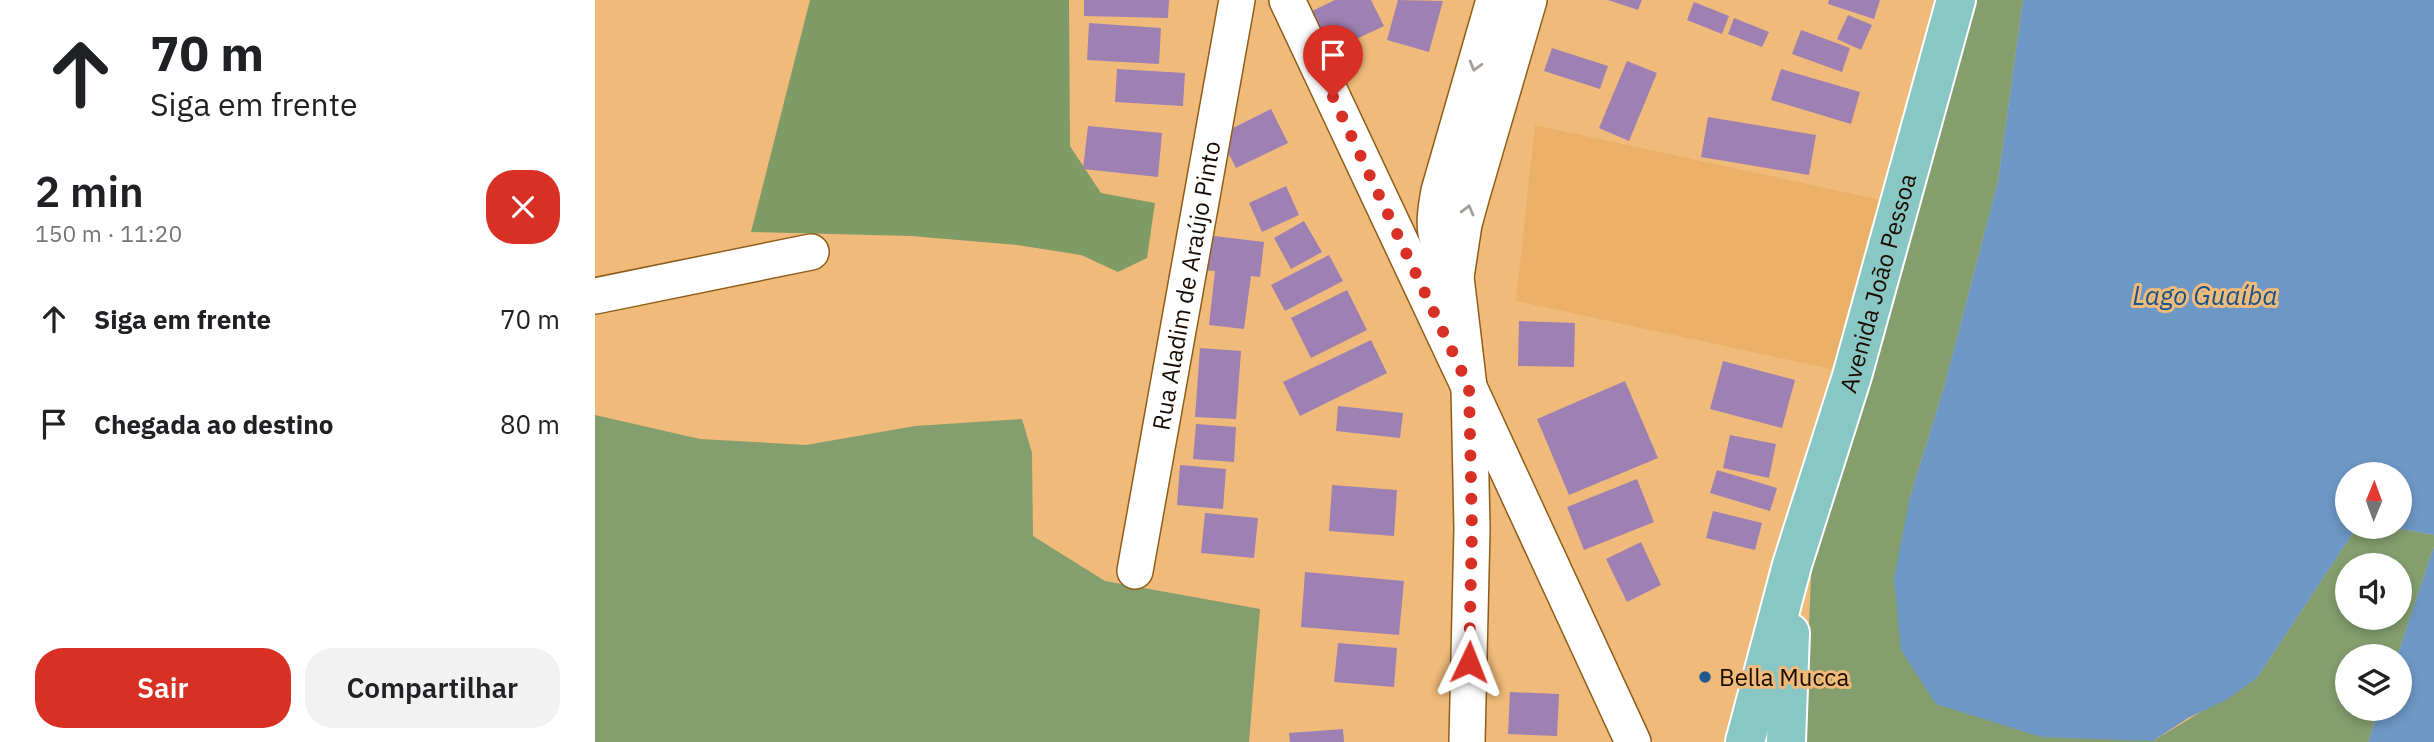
<!DOCTYPE html>
<html lang="pt">
<head>
<meta charset="utf-8">
<style>
	body { margin:0; font-family:"IBM Plex Sans",sans-serif; background:#f2f2f2; color:#202124; height:100vh; display:flex; flex-direction:column; font-size:26px; white-space:nowrap }
	* { box-sizing:border-box; margin:0 }
	p { font-size:23px; color:#757577 }
	.icon { flex:none; width:38px; height:38px; fill:none; stroke:currentColor; stroke-width:2; stroke-linecap:round; stroke-linejoin:round }
	.map { position:relative; flex:1; overflow:hidden }
	.panel { display:flex; flex-direction:column; background:#fff; width:595px }
	.panel>* { flex:none }
	.hud { background:#fff; color:#202124; overflow:hidden }
	.needle { width:46px; rotate:1deg }
	.fabs { position:absolute; left:1740px; top:462px; display:grid; gap:14px }
	.fabs a { display:grid; place-items:center; width:77px; height:77px; border-radius:50%; background:#fff; box-shadow:0 4px 10px #0003; font-size:35px }
	.pin { position:absolute; display:grid; place-items:center; width:60px; height:60px; color:#fff; margin:-72px -30px; border-radius:50% 50% 50% 0; rotate:-45deg; box-shadow:0 0 7px #0007 }
	.pin .icon { rotate:45deg }
	.me { position:absolute; width:77px; margin:-38px; rotate:2deg; stroke-linejoin:round; filter:drop-shadow(0 0 5px #0008) }
	.turn { display:flex; align-items:center; gap:24px; height:147px; padding:0 35px; font-size:32px }
	.turn .icon { width:91px; height:91px; stroke-width:2.5 }
	.turn b { display:block; font-size:49px; line-height:60px }
	.round { display:grid; place-items:center; flex:none; width:74px; height:74px; border-radius:28px; background:#f2f2f2 }
	.summary { display:flex; align-items:center; justify-content:space-between; height:119px; padding:0 35px }
	h1 { font-size:42px; font-weight:600; line-height:52px }
	.primary-button { display:flex; gap:14px; margin-top:auto; padding:14px 35px }
	.primary-button a { flex:1; height:80px; border-radius:28px; background:#d93025; color:#fff; font-size:28px; font-weight:600; line-height:80px; text-align:center }
	.primary-button a+a { background:#f2f2f2; color:#202124 }
	ul { padding:0; list-style:none }
	li { display:flex; align-items:center; gap:21px; height:105px; padding:0 35px }
	li div { flex:1 }
	li b { display:block; font-size:26px }
	li em { font-style:normal }
	main { display:flex; flex:1; min-height:0 }
	.map>svg:first-child { display:block }
	.built { fill:#eab068 }
	.green { fill:#849e6e; fill-rule:evenodd }
	.forest { fill:#7f9b66 }
	.water { fill:#6d97c4 }
	.building { fill:#9e80b3 }
	.lines { fill:none; stroke-linecap:round; stroke-linejoin:round }
	.minor-casing { stroke:#8e5e18; stroke-width:38 }
	.major-casing { stroke:#fff; stroke-width:42 }
	.minor { stroke:#fff; stroke-width:35 }
	.major { stroke:#89c7c4; stroke-width:38 }
	.oneway { stroke:#a39e99 }
	.route { stroke:#d93025; stroke-width:12; stroke-dasharray:0 21.6 }
	.poi-dot { fill:#205990; stroke:#f0bb7a; stroke-width:2.5 }
	.labels { text-anchor:middle; dominant-baseline:central; stroke-width:6; stroke-linejoin:round; paint-order:stroke }
	.street-label { font-size:24px; fill:#1a0c00; stroke:#f0bb7a }
	.poi-label { font-size:24px; fill:#1a0c00; stroke:#f0bb7a; text-anchor:start }
	.water-label { font-size:26px; font-style:italic; fill:#17538d; stroke:#f0bb7a }
</style>
</head>
<body>
<main>
<section class="panel">
<div class="hud">
<div class="turn"><svg class="icon" aria-label="ahead" viewBox="0 0 24 24"><path d="M12 20V5M6 11l6-6 6 6"/></svg><div><b>70 m</b>Siga em frente</div></div>
</div>
<div class="summary"><div><h1>2 min</h1><p>150 m · 11:20</p></div><a class="round" style="background:#d93025;color:#fff"><svg class="icon" aria-label="close" viewBox="0 0 24 24"><path d="M6 6l12 12M18 6L6 18"/></svg></a></div>
<ul>
<li><svg class="icon" aria-label="ahead" viewBox="0 0 24 24"><path d="M12 20V5M6 11l6-6 6 6"/></svg><div><b>Siga em frente</b></div><em>70 m</em></li>
<li><svg class="icon" aria-label="arrive" viewBox="0 0 24 24"><path d="M6 21V4h12l-3 4 3 4H6"/></svg><div><b>Chegada ao destino</b></div><em>80 m</em></li>
</ul>
<div class="primary-button"><a>Sair</a><a>Compartilhar</a></div>
</section>
<div class="map">
<svg width="1839" height="742" viewBox="0 0 1839 742">
	<rect width="100%" height="100%" fill="#f0bb7a"/>
	<path class="built" d="M940 125 1286 200 1245 371 921 301Z"/>
	<path class="green" d="M1378 0H1428L1403 181 1349 387 1315 497 1558 741 1662 678 1762 527H1795L1839 535V546L1802 656H1752V709H1784L1773 742H1209L1217 555ZM1752 565H1804V618H1752Z
		M0 415 105 439 211 445 320 426 427 419 437 453 438 536 510 581 665 609 654 742H0Z"/>
	<path class="forest" d="M215 0H474L475 146 506 193 560 203 552 258 523 272 486 255 422 245 316 236 156 232Z"/>
	<path class="water" d="M1428 0H1839V535L1795 527H1804V474H1752V527H1762L1662 678 1631 700 1593 718 1558 741 1446 737 1341 704 1306 650 1299 579 1315 497 1349 387 1403 181Z
		M1839 546V742H1773L1784 709H1804V656H1802Z"/>
	<path class="building" d="M489 0H574L573 18 489 16Z
		M740 0H776L789 26 736 51 717 11Z
		M803 0 848 1 834 52 792 40Z
		M1013 0H1047L1043 10Z
		M1234 0H1285L1279 19 1233 4Z
		M1099 2 1134 16 1127 34 1092 20Z
		M1253 15 1277 25 1266 50 1242 39Z
		M1139 18 1174 32 1167 47 1133 34Z
		M494 23 566 28 564 64 492 60Z
		M1206 30 1255 48 1247 72 1197 54Z
		M957 48 1013 66 1005 89 949 71Z
		M1032 61 1062 73 1034 141 1004 128Z
		M522 69 590 73 588 106 520 102Z
		M1186 69 1265 92 1256 124 1176 100Z
		M676 109 693 143 641 168 624 135Z
		M1113 117 1221 135 1214 175 1106 157Z
		M493 126 567 133 563 177 488 169Z
		M691 186 704 215 667 232 654 203Z
		M709 221 727 252 696 269 679 238Z
		M611 235 669 242 665 277 656 276 649 329 614 325 620 271 606 270Z
		M734 255 748 281 690 311 676 285Z
		M752 290 772 330 716 358 696 318Z
		M924 321 980 323 979 367 923 366Z
		M776 340 792 373 705 416 688 382Z
		M605 348 646 351 641 419 600 417Z
		M1128 361 1200 380 1187 428 1115 409Z
		M1030 381 1063 458 974 495 942 419Z
		M743 406 808 413 805 438 741 431Z
		M601 424 641 427 639 462 598 459Z
		M1135 435 1181 444 1174 478 1128 468Z
		M585 465 631 469 628 509 582 505Z
		M1122 470 1182 488 1175 511 1115 493Z
		M1042 479 1059 522 989 550 972 507Z
		M737 485 802 490 799 536 734 531Z
		M1118 511 1167 523 1160 550 1111 538Z
		M610 513 663 518 659 558 606 553Z
		M1046 542 1066 585 1032 602 1011 559Z
		M710 572 809 581 804 635 706 627Z
		M743 643 802 648 799 687 739 682Z
		M915 692 964 694 962 736 913 734Z
		M748 729 749 742H695L694 733Z"/>
	<g class="lines">
		<g class="minor-casing">
			<g id="minor">
				<path d="M692 0 874 387 1038 742"/>
				<path d="M861 277C840 239 836 235 844 191L899 0"/>
				<path d="M0 296 216 252"/>
				<path id="s1" d="M540 571 642 0"/>
				<path d="M872 742 877 529 874 387 861 277 869 224 877 195 934 0"/>
			</g>
		</g>
		<g class="major-casing">
			<g id="major">
				<path id="s2" d="M1150 742 1197 565 1257 376 1361 0"/>
				<path d="M1191 742 1195 633"/>
			</g>
		</g>
		<use href="#minor" class="minor"/>
		<use href="#major" class="major"/>
	</g>
	<defs><path id="oneway-chevron" d="M-2-3.5L2.5 0L-2 3.5" fill="none" stroke-width="1.6" stroke-linecap="round" stroke-linejoin="round" transform="scale(1.75)"/></defs>
	<g class="oneway">
		<use href="#oneway-chevron" transform="translate(880 66) rotate(106)"/>
		<use href="#oneway-chevron" transform="translate(873 210) rotate(-75)"/>
	</g>
	<g class="lines">
		<path class="route" d="M738 97 874 387 877 529 874 662"/>
	</g>
	<circle class="poi-dot" cx="1110" cy="677" r="7"/>
	<g class="labels">
		<g class="street-label">
			<text stroke="none"><textPath href="#s2" startOffset="478">Avenida João Pessoa</textPath></text>
			<text stroke="none"><textPath href="#s1" startOffset="290">Rua Aladim de Araújo Pinto</textPath></text>
		</g>
		<g class="poi-label">
			<text x="1124" y="677">Bella Mucca</text>
		</g>
		<g class="water-label">
			<text x="1610" y="295">Lago Guaíba</text>
		</g>
	</g>
</svg>
<div class="fabs">
<a><svg class="needle" viewBox="-14 -14 28 28"><path d="M0-13l5 13h-10z" fill="#e53935"/><path d="M0 13l5-13h-10z" fill="#757577"/></svg></a>
<a><svg class="icon" aria-label="sound" viewBox="0 0 24 24"><path d="M4 9h4l5-4v14l-5-4H4zM17 9q2 3 0 6"/></svg></a>
<a><svg class="icon" aria-label="layers" viewBox="0 0 24 24"><path d="M12 4l9 5-9 5-9-5zM3 14l9 5 9-5"/></svg></a>
</div>
<div class="pin" style="left:738px;top:97px;background:#d93025"><svg class="icon" aria-label="arrive" viewBox="0 0 24 24"><path d="M6 21V4h12l-3 4 3 4H6"/></svg></div>
<svg class="me" style="left:874px;top:662px" viewBox="-20 -20 40 40"><path d="M0-17L14 15 0 8-14 15z" fill="#d93025" stroke="#fff" stroke-width="4"/></svg>
</div>
</main>
</body>
</html>
